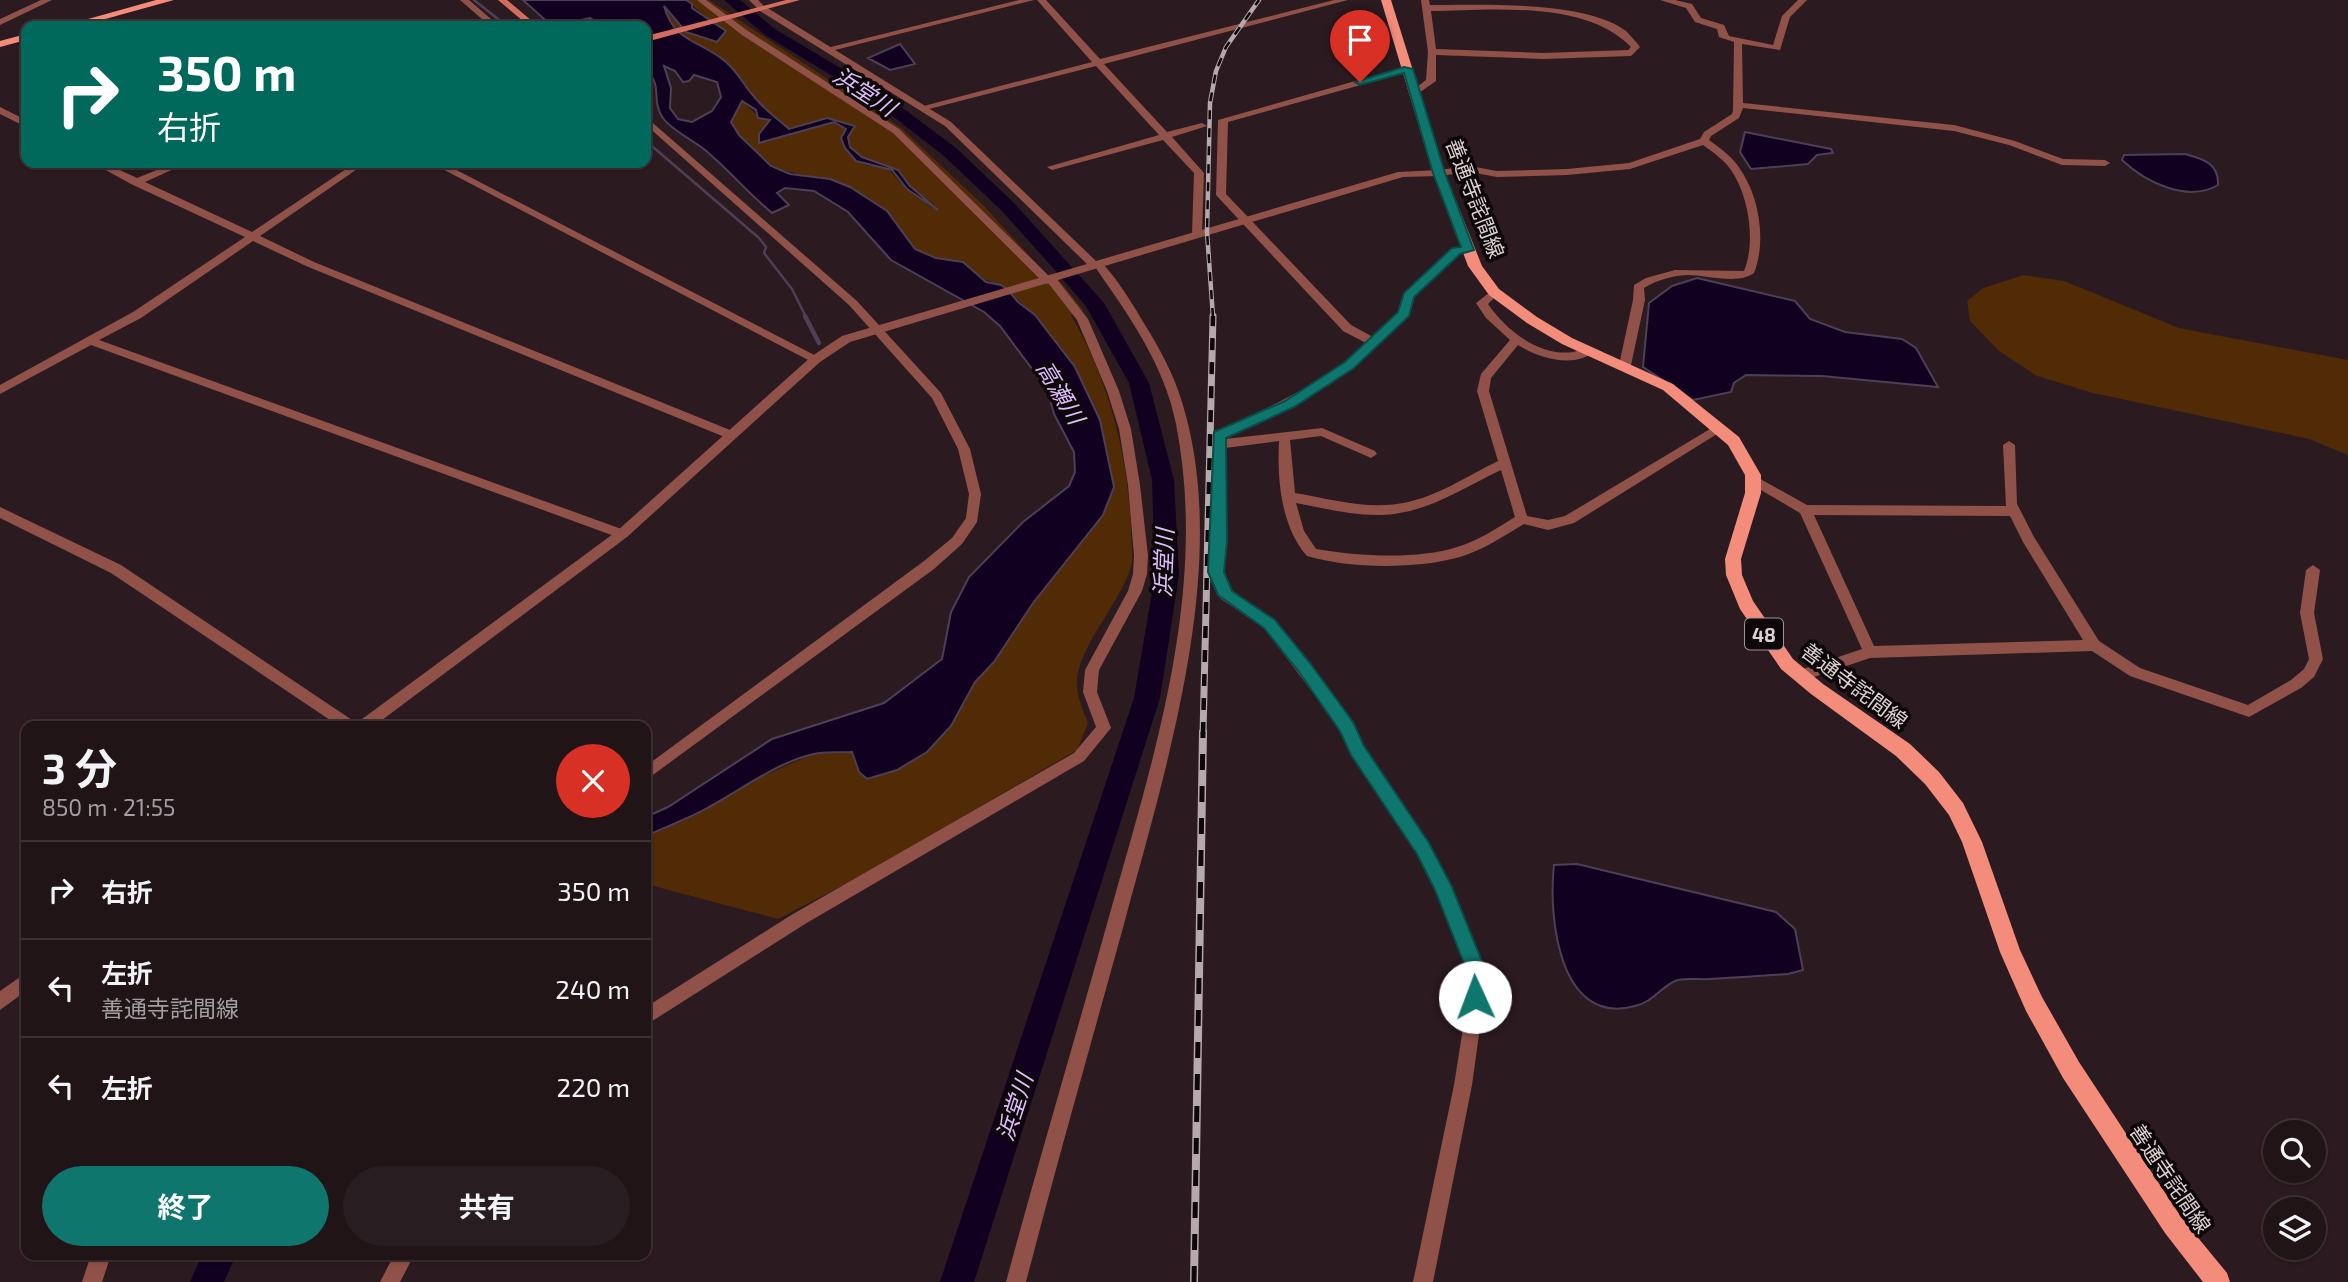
<!DOCTYPE html>
<html lang="ja">
<head>
<meta charset="utf-8">
<style>
	body { margin:0; font-family:"Exo 2","Noto Sans JP",sans-serif; background:#281d20; color:#f1f3f6; height:100vh; display:flex; flex-direction:column; font-size:26px; white-space:nowrap }
	* { box-sizing:border-box; margin:0 }
	p { font-size:23px; color:#a29ea1 }
	.icon { flex:none; width:38px; height:38px; fill:none; stroke:currentColor; stroke-width:2; stroke-linecap:round; stroke-linejoin:round }
	.map { position:relative; flex:1; overflow:hidden }
	.panel { position:absolute; left:21px; top:721px; width:630px; height:539px; display:flex; flex-direction:column; background:#201417; border-radius:14px; box-shadow:0 2px 5px #0004,0 0 0 2px #3d3336 }
	.panel>* { flex:none }
	.hud { position:absolute; left:21px; top:21px; width:630px; height:147px; border-radius:14px; box-shadow:0 2px 5px #0004,0 0 0 2px #3d3336; background:#00695c; color:#fff; overflow:hidden }
	.tools { position:absolute; left:2263px; top:1120px; display:grid; gap:14px }
	.tools a { display:grid; place-items:center; width:63px; height:63px; border-radius:50%; background:#201417; box-shadow:0 2px 5px #0004,0 0 0 2px #3d3336; font-size:35px }
	.pin { position:absolute; display:grid; place-items:center; width:60px; height:60px; color:#fff; margin:-72px -30px; border-radius:50% 50% 50% 0; rotate:-45deg; box-shadow:0 0 7px #0007 }
	.pin .icon { rotate:45deg }
	.me { position:absolute; width:77px; margin:-38px; rotate:358deg; stroke-linejoin:round; filter:drop-shadow(0 0 5px #0008) }
	.turn { display:flex; align-items:center; gap:24px; height:147px; padding:0 21px; font-size:32px }
	.turn .icon { width:91px; height:91px; stroke-width:2.5 }
	.turn b { display:block; font-size:49px; line-height:60px }
	.round { display:grid; place-items:center; flex:none; width:74px; height:74px; border-radius:37px; background:#281d20 }
	.headline { display:flex; align-items:center; justify-content:space-between; height:119px; padding:0 21px }
	h1 { font-size:42px; font-weight:700; line-height:52px }
	.primary-button { display:flex; gap:14px; margin-top:auto; padding:14px 21px }
	.primary-button a { flex:1; height:80px; border-radius:42px; background:#0f766e; color:#fff; font-size:28px; font-weight:700; line-height:80px; text-align:center }
	.primary-button a+a { background:#281d20; color:#f1f3f6 }
	ul { padding:0; list-style:none }
	li { display:flex; align-items:center; gap:21px; height:98px; padding:0 21px; border-top:2px solid #3d3336 }
	li div { flex:1 }
	li b { display:block; font-size:26px }
	li em { font-style:normal }
	.map>svg:first-child { display:block }
	.green { fill:#512a06 }
	.water { fill:#110020; stroke:#4e3f56; stroke-width:2; fill-rule:evenodd }
	.lines { fill:none; stroke-linecap:round; stroke-linejoin:round }
	.stream-far1 { stroke:#4e3f56; stroke-width:2.5 }
	.stream { stroke:#4e3f56; stroke-width:4.5 }
	.river { fill:#110020; fill-rule:evenodd }
	.minor { fill:#905248; fill-rule:evenodd }
	.tertiary { fill:#905248; fill-rule:evenodd }
	.secondary { fill:#d06d5e; fill-rule:evenodd }
	.primary { fill:#f38c7b; fill-rule:evenodd }
	.rail-far2-casing { stroke:#b6a9ac; stroke-width:4.5 }
	.rail-far1-casing { stroke:#b6a9ac; stroke-width:7 }
	.rail-casing { stroke:#b6a9ac; stroke-width:8 }
	.rail-far2 { stroke:#0e0709; stroke-width:2.5; stroke-dasharray:9; stroke-linecap:butt }
	.rail-far1 { stroke:#0e0709; stroke-width:4.5; stroke-dasharray:12; stroke-linecap:butt }
	.rail { stroke:#0e0709; stroke-width:5; stroke-dasharray:16; stroke-linecap:butt }
	.route { fill:#0f766e; stroke:#0a4d48; stroke-width:2 }
	.labels { text-anchor:middle; dominant-baseline:central; stroke-width:7; stroke-linejoin:round; paint-order:stroke }
	.shield { fill:#0e0709; stroke:#9e9496; stroke-width:2 }
	.shield-label { font-size:19px; font-weight:bold; fill:#dcd1d3 }
	.street-label { font-size:21px; fill:#dcd1d3; stroke:#0e0709 }
	.water-label { font-size:23px; font-style:italic; fill:#debdfe; stroke:#0e0709 }
</style>
</head>
<body>
<div class="map">
<svg width="2348" height="1282" viewBox="0 0 2348 1282">
	<rect width="100%" height="100%" fill="#2b1a1f"/>
	<path class="green" d="M686 0H709L901 128 983 205 1047 275 1054 274 1084 311 1071 315C1109 382 1128 453 1131 530 1131 541 1134 556 1131 567 1119 606 1074 651 1077 687 1078 699 1084 712 1088 723L1077 750 859 877 778 919 646 884V836L686 815 702 811 738 787 813 754 852 752 859 772 964 704 975 682 994 662 1014 629 1074 549 1087 391 1083 381 1035 315 1001 285 984 279 963 262 936 258 915 249 887 211 850 187 771 167 739 135 731 122 742 101 762 120H770L762 129 765 142 834 122 847 129 841 138 867 166C890 162 893 178 908 190 916 196 924 201 932 208L935 205 910 186 898 170 862 157 850 147 848 137 854 126 826 119 789 130C779 120 766 111 756 100 745 88 738 72 726 61 695 35 682 50 663 5L673 19 717 42 725 32Z
		M2024 275 2064 281 2179 328 2348 360V455L2309 439 2093 393 2037 376 1999 351 1970 321 1967 301 1983 288Z"/>
	<path class="water" d="M523 0H686L692 4V8L726 31 717 42 686 32 664 6C674 43 701 40 726 62 739 73 745 88 757 100 766 111 779 120 789 129L827 118 855 126 848 137 850 147 862 157 898 170 910 186 938 210 907 189 892 170 856 161 845 148 841 138 846 129 834 122 759 143V134L770 120 758 118 756 110 742 101 731 122 739 135 771 166 790 174 830 179 850 187 887 211 915 249 936 258 963 262 986 282 1001 285 1008 290 1018 302 1035 315 1075 367 1100 420 1114 487 1103 515 1033 603 994 662 975 682 951 726 927 752 897 770 867 779 859 772 852 752C840 753 826 751 814 754 779 761 739 791 709 807 688 819 667 826 646 836V817L668 807 772 739 884 703 942 659 951 612 969 577 1023 522 1069 486 1075 472 1074 452 1054 414 1047 389 1000 326 984 312 891 260 848 212 814 191 785 188 777 193 789 205 772 213C749 194 729 170 705 150 693 140 671 130 663 118 650 99 664 87 646 70V26H604L590 18 552 26ZM664 66 675 71 683 82 689 81 694 75 717 82 721 97 712 111 692 122 678 119 670 108 671 88Z
		M900 44 915 64 890 70 868 58Z
		M1745 132 1831 149 1833 153 1817 155 1808 164 1751 169 1740 152Z
		M2185 154C2203 159 2219 163 2218 185 2188 203 2145 182 2122 160L2124 155Z
		M1697 278 1795 301 1810 319 1845 332 1902 339 1916 348 1938 387 1822 376 1746 375 1734 383 1731 392 1693 400 1643 367 1649 303 1672 286Z
		M1577 864 1776 912 1795 929 1803 970 1788 974C1761 976 1734 978 1708 979 1699 980 1683 977 1675 981 1661 987 1653 1002 1635 1006 1559 1027 1548 917 1554 865Z"/>
	<g class="lines">
		<path class="stream-far1" d="M474 0 507 26
			M646 141 759 238 766 247 764 253 792 289 806 317"/>
		<path class="stream" d="M805 316 819 343"/>
		<path class="river" d="M724 0H740L775 29 884 94 956 148 1014 203 1104 303 1149 383 1174 480 1179 575 1160 698 974 1282H940L1134 698 1155 575 1152 480 1129 383 1086 306 1045 259 1002 211 944 156 872 100 765 35Z
			M202 1255H236L224 1282H190Z"/>
		<path class="minor" d="M41 0H52L0 25V19Z
			M460 0H469L499 26H490Z
			M697 0H706L748 31 899 129 1049 276 1055 277 1088 319 1119 391 1131 429 1140 485 1148 556 1147 574 1142 591 1099 670 1097 692 1111 728 1084 761 805 924 646 1025V1007L793 914 1074 753 1096 727 1083 692 1085 670 1128 591 1133 574 1134 556 1128 485 1119 429 1107 391 1077 320 1049 284 1044 283 893 133 742 35Z
			M749 0H758L767 9 760 11Z
			M1019 0H1034L827 52 823 49Z
			M1037 0H1046L1100 59 1334 0H1348L1104 64 1167 132 1202 123 1207 126 1172 137 1204 173 1202 234 1197 237 1192 234 1194 173 1163 140 1052 170 1047 167 1159 135 1096 66 925 110 920 107 1092 62Z
			M1421 0H1429L1430 5C1480 5 1586 0 1626 31 1631 36 1636 42 1640 47L1631 56 1543 59 1436 55V81L1416 95 1411 92 1413 90 1426 80 1428 52ZM1431 11C1491 10 1586 0 1631 47L1628 50 1543 53 1436 49Z
			M1660 0H1675L1692 4 1701 18 1724 25 1729 36 1773 45 1782 16 1798 0H1807L1790 17 1780 50 1742 44 1743 103 1954 125 2015 141 2063 159 2105 160 2110 163 2105 166 2062 165 2009 145 1954 131 1743 108 1739 118 1711 136 1709 140C1720 148 1731 156 1738 166 1759 194 1767 240 1754 273 1738 285 1707 275 1687 275 1671 276 1657 280 1644 288L1645 300 1631 365 1625 369 1621 368 1619 365 1633 300 1634 285 1646 278 1675 270 1744 271C1756 242 1749 196 1731 170 1724 160 1713 152 1703 145L1630 169 1567 175 1497 177 1470 172 1439 176 1434 173 1439 170 1470 166 1497 171 1567 169 1629 163 1700 139 1704 132 1732 114 1733 111 1734 42 1719 37 1717 29 1695 22 1686 8Z
			M1408 66 1413 69 1411 71 1228 122 1226 194 1351 325 1373 337 1399 313 1404 294 1452 248 1468 247 1473 250 1468 253H1459L1413 297 1408 317 1354 368 1293 407 1225 439 1322 428 1375 451 1377 454 1371 458 1321 436 1290 440 1295 493C1330 499 1367 510 1403 503 1437 497 1467 476 1498 461L1477 391 1481 374 1510 340 1486 318 1476 303 1494 289 1500 292 1488 304C1505 329 1539 357 1573 352 1578 351 1584 349 1589 347L1595 351C1574 369 1539 358 1518 345L1491 378 1489 391 1527 516 1548 520 1565 516 1715 426 1719 425 1725 429 1574 523 1548 530 1524 524C1504 536 1483 550 1460 557 1418 569 1350 569 1307 556 1281 527 1277 479 1279 441L1225 448 1226 541 1223 572 1226 582 1231 591 1274 620 1352 723 1363 747 1429 844 1449 882 1487 977 1472 1085 1433 1282H1413L1454 1085 1471 977 1436 890 1417 854 1352 754 1341 730 1264 628 1221 599 1212 583 1209 572 1212 541 1215 432C1269 408 1322 384 1366 343L1343 331 1216 195 1218 120ZM1501 470 1515 517C1497 528 1478 541 1457 547 1417 560 1357 556 1316 549L1304 531 1296 503C1323 508 1350 515 1378 515 1424 515 1461 489 1501 470Z
			M0 107 26 120V127L0 114Z
			M646 117 857 301 941 393 970 449 981 494 977 522 962 544 934 569 646 780V766L924 561 952 538 966 518 969 494 958 449 932 398 849 305 646 125Z
			M93 163H105L137 178 174 163H187L145 182 252 232 355 163H366L260 236 314 262 735 432 737 435 735 438H727L306 266 253 241 141 318 99 340 627 531 629 534 627 537H617L91 345 0 394V385L133 312 245 237 131 184Z
			M431 163H443L822 359 820 362H812Z
			M1098 261C1110 266 1137 311 1145 325 1160 349 1174 375 1182 402 1232 563 1166 767 1124 924 1091 1044 1057 1162 1026 1282H1006C1040 1156 1077 1032 1112 906 1156 750 1208 587 1176 424 1164 363 1127 313 1093 264Z
			M2009 441 2015 445 2017 504 2034 537 2099 641 2140 668 2248 705 2291 680 2304 669 2309 659 2300 613 2306 570 2313 565 2320 570 2314 613 2323 659 2314 677 2301 688 2249 717 2130 676 2092 651 1870 658 1802 681 1797 679 1795 675 1797 671 1862 649 1800 513 1749 483 1747 480 1749 477H1757L1807 505 2006 506 2003 445ZM1814 515 2010 516 2023 542 2083 640 1874 646Z
			M0 507 121 565 355 722 357 726H339L111 573 0 518Z
			M91 1255H111L102 1282H82Z
			M394 1255H414L400 1282H380Z"/>
		<path class="tertiary" d="M760 7H766L951 122 1096 261 1398 172 1439 170 1444 173 1439 176 1403 177 850 342 820 362 627 537 374 726H356L358 722 617 531 812 356 842 336 1087 264 945 126 760 11Z
			M26 973V991L0 1010V991Z"/>
		<path class="secondary" d="M498 0H507L538 26H529Z
			M786 0H800L646 42V36Z"/>
		<path class="primary" d="M156 0H174L80 26H63Z
			M1381 0H1391L1445 173 1482 266 1499 289 1537 317 1572 338 1673 384 1739 437 1761 475V493L1741 559 1742 575 1753 601 1793 659 1823 684 1910 744 1939 772 1963 803 1982 842 2020 950 2042 997 2079 1062 2181 1217 2227 1273 2230 1282H2203L2165 1233 2063 1078 2026 1011 2000 952 1962 842 1949 815 1925 784 1896 756 1811 694 1781 669 1740 609 1726 575 1725 559 1745 493V475L1728 445 1663 390 1562 344 1527 323 1489 295 1468 266 1433 173Z
			M26 34V40L0 47V41Z"/>
		<g class="rail-far2-casing">
			<path id="rail-far2" d="M1213 317 1207 232 1210 103 1216 71 1226 47 1259 0"/>
		</g>
		<g class="rail-far1-casing">
			<path id="rail-far1" d="M1203 734 1213 316"/>
		</g>
		<g class="rail-casing">
			<path id="rail" d="M1194 1282 1203 732"/>
		</g>
		<use href="#rail-far2" class="rail-far2"/>
		<use href="#rail-far1" class="rail-far1"/>
		<use href="#rail" class="rail"/>
	</g>
	<path class="route" d="M1404 67 1413 69 1445 173 1474 250 1460 254 1414 297 1409 316 1354 368 1294 407 1226 438 1227 541 1224 572 1232 591 1275 620 1310 663 1353 722 1364 746 1429 843 1452 887 1488 976 1482 1004 1475 1007 1468 1004 1465 997 1469 976 1435 890 1417 854 1351 755 1340 731 1299 672 1264 628 1218 595 1208 572 1214 432 1285 401 1345 362 1398 312 1404 293 1452 248 1461 247 1433 173 1404 73 1360 85 1355 82Z"/>
	<g class="labels">
		<rect class="shield" x="1745" y="618.5" width="38" height="31" rx="5"/>
		<g class="shield-label">
			<text x="1764" y="634">48</text>
		</g>
		<g class="street-label">
			<text transform="translate(1476 198) rotate(69)">善通寺詫間線</text>
			<text transform="translate(1855 685) rotate(37)">善通寺詫間線</text>
			<text transform="translate(2171 1178) rotate(56)">善通寺詫間線</text>
		</g>
		<g class="water-label">
			<text transform="translate(865 91) rotate(33)">浜堂川</text>
			<text transform="translate(1061 392) rotate(59)">高瀬川</text>
			<text transform="translate(1163 563) rotate(-88)">浜堂川</text>
			<text transform="translate(1014 1107) rotate(-72)">浜堂川</text>
		</g>
	</g>
</svg>
<div class="tools">
<a><svg class="icon" aria-label="search" viewBox="0 0 24 24"><circle cx="10" cy="10" r="6"/><path d="M15 15l6 6"/></svg></a>
<a><svg class="icon" aria-label="layers" viewBox="0 0 24 24"><path d="M12 4l9 5-9 5-9-5zM3 14l9 5 9-5"/></svg></a>
</div>
<div class="pin" style="left:1360px;top:82px;background:#d93025"><svg class="icon" aria-label="arrive" viewBox="0 0 24 24"><path d="M6 21V4h12l-3 4 3 4H6"/></svg></div>
<svg class="me" style="left:1475px;top:997px" viewBox="-20 -20 40 40"><circle r="19" fill="#fff"/><path d="M0-13L10 11 0 6-10 11z" fill="#0f766e"/></svg>
<div class="hud">
<div class="turn"><svg class="icon" aria-label="right" viewBox="0 0 24 24"><path d="M7 20v-9h11M14 6l5 5-5 5"/></svg><div><b>350 m</b>右折</div></div>
</div>
<section class="panel">
<div class="headline"><div><h1>3 分</h1><p>850 m · 21:55</p></div><a class="round" style="background:#d93025;color:#fff"><svg class="icon" aria-label="close" viewBox="0 0 24 24"><path d="M6 6l12 12M18 6L6 18"/></svg></a></div>
<ul>
<li><svg class="icon" aria-label="right" viewBox="0 0 24 24"><path d="M7 20v-9h11M14 6l5 5-5 5"/></svg><div><b>右折</b></div><em>350 m</em></li>
<li><svg class="icon" aria-label="left" viewBox="0 0 24 24"><path d="M17 20v-9H6M10 6l-5 5 5 5"/></svg><div><b>左折</b><p>善通寺詫間線</p></div><em>240 m</em></li>
<li><svg class="icon" aria-label="left" viewBox="0 0 24 24"><path d="M17 20v-9H6M10 6l-5 5 5 5"/></svg><div><b>左折</b></div><em>220 m</em></li>
</ul>
<div class="primary-button"><a>終了</a><a>共有</a></div>
</section>
</div>
</body>
</html>
